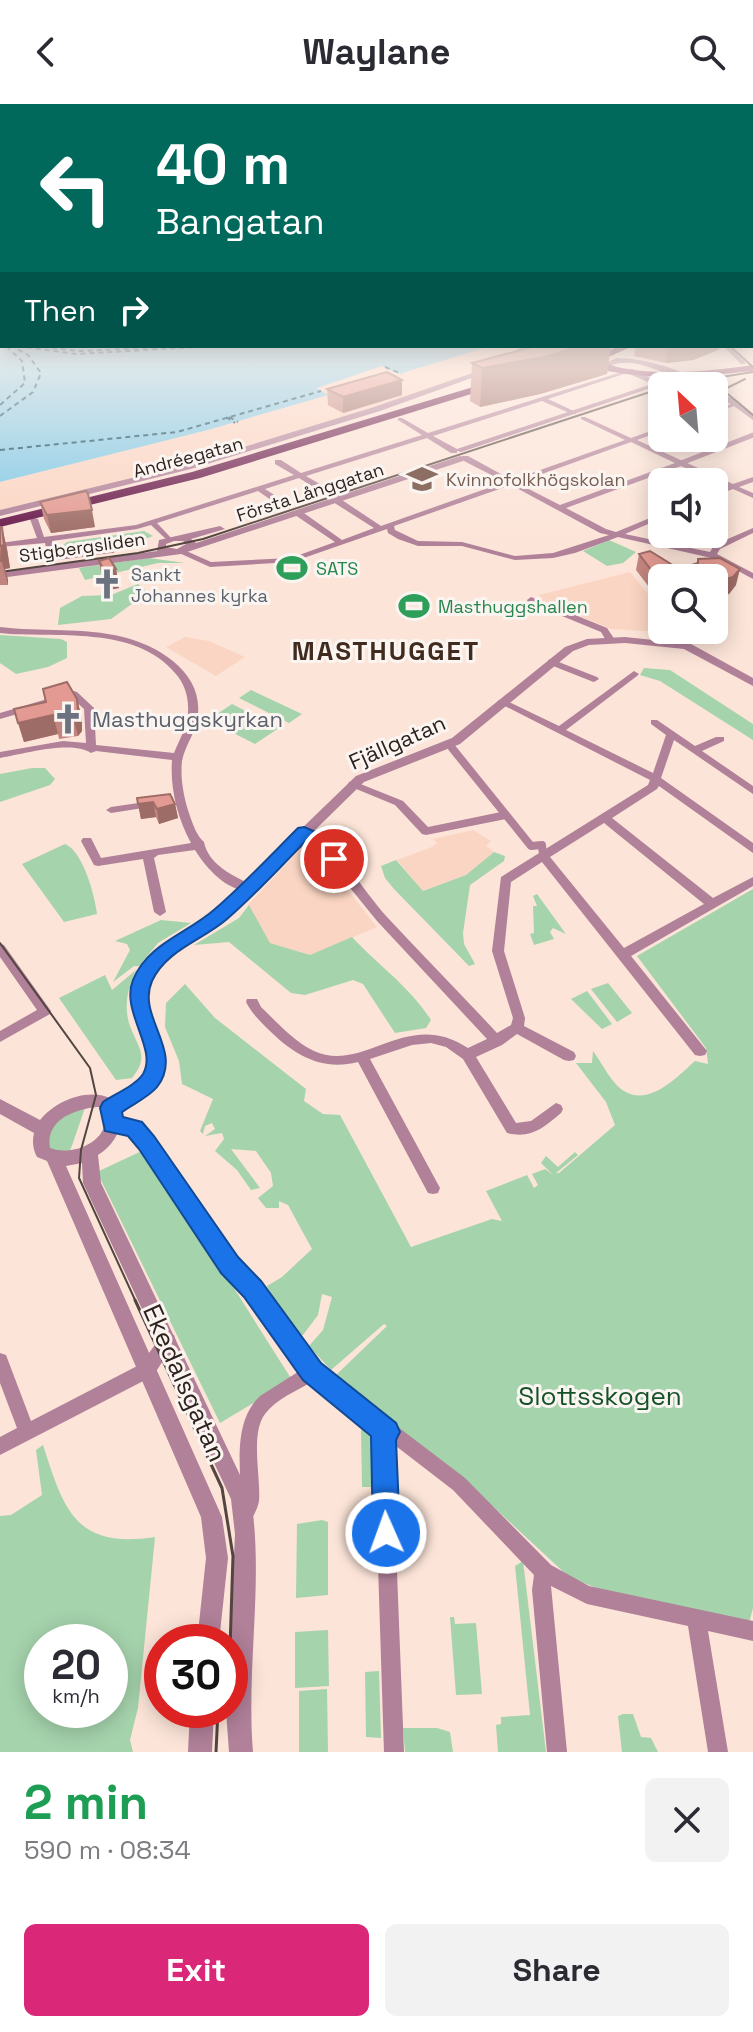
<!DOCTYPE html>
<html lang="en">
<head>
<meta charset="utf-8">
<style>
	body { margin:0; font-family:"Space Grotesk",sans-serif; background:#f2f2f3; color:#2b2b33; height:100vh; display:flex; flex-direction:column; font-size:30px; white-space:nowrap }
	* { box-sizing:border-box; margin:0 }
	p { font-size:26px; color:#7c7c81 }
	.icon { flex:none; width:44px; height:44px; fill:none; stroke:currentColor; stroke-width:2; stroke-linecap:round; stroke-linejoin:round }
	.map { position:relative; height:1648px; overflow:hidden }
	.drawer { display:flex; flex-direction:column; background:#fff; flex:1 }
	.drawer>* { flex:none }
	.hud { position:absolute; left:0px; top:0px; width:754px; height:244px; box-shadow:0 4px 20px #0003; background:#00695c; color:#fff; overflow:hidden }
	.needle { width:52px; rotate:334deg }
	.controls { position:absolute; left:648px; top:268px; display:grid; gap:16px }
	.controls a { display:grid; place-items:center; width:80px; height:80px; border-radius:12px; background:#fff; box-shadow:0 4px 20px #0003; font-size:40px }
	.speed { position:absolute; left:24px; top:1520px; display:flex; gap:16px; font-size:40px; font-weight:700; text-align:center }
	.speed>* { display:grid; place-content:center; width:104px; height:104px; border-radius:50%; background:#fff; box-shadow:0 4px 20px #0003; line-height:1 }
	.speed small { font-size:20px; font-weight:400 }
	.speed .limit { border:12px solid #d22; background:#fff; color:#111 }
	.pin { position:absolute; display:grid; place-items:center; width:68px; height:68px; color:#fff; margin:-34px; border:4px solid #fff; border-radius:50%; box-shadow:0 2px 8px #0007 }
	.me { position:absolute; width:88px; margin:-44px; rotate:358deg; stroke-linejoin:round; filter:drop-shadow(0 0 6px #0008) }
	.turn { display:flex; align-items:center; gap:28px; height:168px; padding:0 24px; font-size:36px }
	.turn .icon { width:104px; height:104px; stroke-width:2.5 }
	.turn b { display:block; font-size:56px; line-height:68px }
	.then { display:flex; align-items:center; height:76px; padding:0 24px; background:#0003; gap:16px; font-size:30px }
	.round { display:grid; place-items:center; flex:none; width:84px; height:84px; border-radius:12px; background:#f2f2f3 }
	.summary { display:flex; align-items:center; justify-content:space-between; height:136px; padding:0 24px }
	h1 { font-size:48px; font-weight:800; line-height:60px; color:#1e9e55 }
	.button { display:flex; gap:16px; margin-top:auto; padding:16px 24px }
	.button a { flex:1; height:92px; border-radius:12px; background:#db2777; color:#fff; font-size:32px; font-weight:800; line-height:92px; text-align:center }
	.button a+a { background:#f2f2f3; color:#2b2b33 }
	header { display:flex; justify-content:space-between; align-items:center; height:104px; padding:0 24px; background:#fff; font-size:36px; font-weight:800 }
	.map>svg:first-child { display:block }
	.built { fill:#fbd5c3 }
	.green { fill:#a5d3ac; fill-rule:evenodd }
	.water { fill:#7cc8e7 }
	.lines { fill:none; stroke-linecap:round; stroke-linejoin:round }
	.ferry { stroke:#00445a; stroke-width:2; stroke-dasharray:5 4; stroke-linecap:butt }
	.pedestrian-far1 { stroke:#b08199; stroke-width:5 }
	.pedestrian { stroke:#b08199; stroke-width:8 }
	.minor { fill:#b08199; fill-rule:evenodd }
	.tertiary { fill:#b08199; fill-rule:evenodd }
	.secondary { fill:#904e73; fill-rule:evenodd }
	.trunk { fill:#681a4b; fill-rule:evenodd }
	.tram-far1 { stroke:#53453f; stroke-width:2 }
	.tram { stroke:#53453f; stroke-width:3 }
	.wall { fill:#c2847e }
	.shaded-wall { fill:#9e6c66 }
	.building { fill:#e29a92; stroke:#9e6c66; stroke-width:2 }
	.route { fill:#1a73e8; stroke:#114b97; stroke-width:2 }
	.labels { text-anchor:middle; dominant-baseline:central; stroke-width:6; stroke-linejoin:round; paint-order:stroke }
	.far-street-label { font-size:18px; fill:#2d221d; stroke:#fbf5f2 }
	.far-education-label { font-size:18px; fill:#785e54; stroke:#fbf5f2; text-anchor:start }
	.far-leisure-label { font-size:18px; fill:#27864d; stroke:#fbf5f2; text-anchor:start }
	.far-worship-label { font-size:18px; fill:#5b616d; stroke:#fbf5f2; text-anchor:start }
	.worship-label { font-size:22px; fill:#5b616d; stroke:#fbf5f2; text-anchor:start }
	.street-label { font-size:22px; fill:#2d221d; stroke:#fbf5f2 }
	.far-district-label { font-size:26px; font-weight:bold; letter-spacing:2px; fill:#412b1f; stroke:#fbf5f2 }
	.near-street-label { font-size:26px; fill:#2d221d; stroke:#fbf5f2 }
	.near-park-label { font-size:26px; fill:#145127; stroke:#fbf5f2 }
</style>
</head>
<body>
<header><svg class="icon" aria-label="back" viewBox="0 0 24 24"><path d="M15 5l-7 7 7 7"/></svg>Waylane<svg class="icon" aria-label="search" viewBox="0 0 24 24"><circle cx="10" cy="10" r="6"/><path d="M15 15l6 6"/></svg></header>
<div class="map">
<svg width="753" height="1648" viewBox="0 0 753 1648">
	<rect width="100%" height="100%" fill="#fce4d8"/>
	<path class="built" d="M491 242 511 245V250L473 269 397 296 146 372 0 406V378L208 326 327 291 315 284 382 262 399 270Z
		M630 468 662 507V526H668L661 528 611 525 541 496 539 491Z
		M185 533 209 537 245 553 216 572 166 543Z
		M473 726 491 737 486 742 494 748 466 771 423 787 397 756 432 743 437 739 433 735Z
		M312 741 377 823 310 851 270 839 248 801 303 742Z"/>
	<path class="green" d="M144 427 153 432 135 439 71 448 62 449 58 445 67 438Z
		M609 436 636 448 623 459 607 462 583 447Z
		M149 454 185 459H158L85 476 79 464Z
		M138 480 151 491 140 494 111 515 58 521 60 504 82 492 111 491Z
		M0 531 61 535 67 538V554L48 563 16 570 0 559Z
		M644 564 670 566 753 620V636L660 577 640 571Z
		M251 586 302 610 289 619 239 594Z
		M232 600 279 624 255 640 208 616Z
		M32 664H45L55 675 50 681 0 698V670Z
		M65 740C83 747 95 792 97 810L64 818 22 760Z
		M494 748 505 752 504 757 470 781 463 829 464 840 475 860 469 862 394 785 385 774 381 762 396 756 423 787 466 771Z
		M753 785V1504L749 1519 597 1484 570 1474 458 1370 361 1298 335 1272 387 1222 384 1220 331 1266 309 1242 323 1226 332 1193 322 1190 318 1211 303 1231H298L283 1213 267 1182 282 1173 312 1145 288 1101 279 1097V1104H266L258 1094 273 1082 271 1069 256 1047 231 1045 260 1084 251 1086 237 1066 215 1047 224 1035 222 1029 205 1032 215 1025 212 1019 205 1022 203 1030 200 1027 213 995 182 980 179 957 165 923 166 899 185 880 215 914 306 985 304 997 323 1010 340 1011 411 1143 492 1115 502 1117 486 1087 527 1071 534 1084 538 1081 532 1070 545 1065 553 1071 541 1059 546 1052 558 1063 575 1048 578 1051 556 1069H559L615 1021 606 998 576 959H592L593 947C602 959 612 980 624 987 650 1003 678 972 695 957L708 960 706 944 637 852Z
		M537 790 566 830 553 824 550 828 554 835 534 841 530 830 534 829 533 802H537L533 792Z
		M249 801 270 839 310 851 352 833C379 862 409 882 431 916L426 924 395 929 363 880 353 876 305 891 291 889 229 838 194 841 239 814Z
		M161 816 191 819 158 839 139 862H134L113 878 130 846 127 840 115 837Z
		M136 866C128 883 123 903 130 922 138 944 150 952 132 974L116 976 59 894 105 871 112 886Z
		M608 879 632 909 617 918 591 885Z
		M587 887 612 920 602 925 571 895Z
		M86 1001 69 1050 50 1046 46 1030 53 1019Z
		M146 1045 292 1276 220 1319 97 1068Z
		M361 1325 372 1330 373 1383H362Z
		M43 1341C64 1406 75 1445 155 1433L138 1604 130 1636 133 1648H0V1412L11 1411 42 1391 36 1346ZM110 1538V1606H42V1538Z
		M322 1416 328 1418V1491L296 1494 297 1420Z
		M523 1457 546 1648H498L496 1621 501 1620V1613L530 1611 515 1462Z
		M450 1513H454L455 1520 476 1519 482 1590 456 1591Z
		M328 1526 329 1582 295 1584V1528Z
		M379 1567 381 1634 366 1633 365 1568Z
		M327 1585 328 1648H299V1587Z
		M623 1610H633L641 1633 651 1634 658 1648H622L618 1612Z
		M403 1624H437L450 1628 453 1648H405Z"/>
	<path class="water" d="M0 221 2 242H491L399 270 382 262 317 284 328 291 208 326 0 378Z"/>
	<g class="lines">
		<path class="ferry" d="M18 242 76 250 215 242
			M34 242 80 247 186 242
			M385 263 402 270
			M0 301 25 279 22 257 6 242
			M0 312 33 288 41 269 28 251 12 242
			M226 313 235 319
			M229 313 238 318
			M0 346 177 328 321 287"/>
		<path class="pedestrian-far1" d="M681 359 753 331"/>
		<path class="pedestrian" d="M452 644 531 742 542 741 543 751"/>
		<path class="minor" d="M752 206H753V208H752Z
			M752 216 753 217V221L752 220Z
			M752 231H753V235H752Z
			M723 242H729L745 258V260H741Z
			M628 266 633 267 548 295 576 308V310H572L542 297 433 332 457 345V349H451L427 334 306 372 332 387V391H326L299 374 265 385 290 401V405H284L258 387 157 419 172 435 168 437 151 421 137 425 52 437 55 449 59 451 114 445V449H111L58 456 48 452 45 439 0 443V439L37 434 30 415 31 413 38 415 44 433 136 421 294 371 275 360V356H281L301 369 422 331 398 316V314H402L428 329Z
			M735 299 740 300 714 309V305Z
			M581 313H585L631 334 662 323V327L637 336 733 380 753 373V378L739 383 753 389V394L733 385 714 392V387L726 383 681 362 566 404 606 425 616 428 662 409V414L625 430 710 448 714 441 753 424V429L720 445 717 450 753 469V475L716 455 618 433 575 449 553 454 515 456 462 442H418L398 435 388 429 387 425 292 458 210 463 177 448 184 446 211 458 291 454 335 438 295 411V407H301L342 436 374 424 333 398V394H339L381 422 505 378 462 356V352H468L512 376 625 336 581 315ZM631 338 675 359 560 401 517 379ZM511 381 600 429 609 431 553 449 515 452 462 438 418 437 395 426 394 422Z
			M531 493 607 524 615 536 610 539 607 538 601 528 528 498 527 496Z
			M0 523C41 528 83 523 123 533 159 542 202 568 198 610 197 627 185 641 182 657 180 675 184 695 190 712 193 721 197 732 204 738 208 760 233 772 252 781L254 784 252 787C228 789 206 764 195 746L158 751 154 754 166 808 160 812 154 808 143 755 98 762 94 761 81 737 83 734H91L101 754 191 739C177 713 170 684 172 656L96 647 91 649C71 636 24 650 0 654V648L63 637 86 639 84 605 72 594 0 615V609L74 587 77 588 94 604 96 641 174 649C179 636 187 624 188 609 189 594 185 580 175 569 134 520 56 535 0 529Z
			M551 555 597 573 599 575 594 578 591 577 548 560V556Z
			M634 567 639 570 637 572 566 626 653 669 666 631 651 620V616H657L695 642 716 633H724V637L702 647 753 682V690L674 636 661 674 753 739V749L659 682 657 685 612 714 713 794 753 773V782L631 852 707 947 705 951 700 952 695 951 542 758 511 778 504 847 525 914 524 922 574 948 576 952 574 956 569 957 564 956 517 930 502 941 476 953 516 1019 531 1017 556 999 561 1001 563 1005 561 1009C543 1024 531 1035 507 1029L463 955 446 943 431 939 412 941 370 955 440 1084 438 1089 433 1090 428 1089 358 958C322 967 296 952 271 928 261 918 252 910 246 898L247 895H257L261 903C277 918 293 937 314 947 364 970 407 903 468 944L487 935 377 817 317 743 298 728 304 724C335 737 364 788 387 813 423 852 461 890 497 929L511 921 513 914 492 847 501 773 648 681 650 676 497 598 499 596H505L559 622ZM604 719 704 800 624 844 550 753Z
			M353 677 403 697 428 723 506 707 511 711 506 715 426 731 422 730 395 701 349 682 348 680 349 678Z
			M152 697 156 698 157 700 156 702 111 709 106 706 111 703Z
			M0 840 4 841 51 907 50 910 0 938V927L37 906 0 853Z
			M113 1015 139 1020 234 1156 259 1180 318 1262 465 1374 551 1461 589 1482 753 1517V1537L708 1527 728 1648H708L688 1522 587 1500 551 1482 567 1648H547L532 1486 534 1471 453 1386 392 1339 404 1648H384L374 1336 378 1329 312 1278C296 1287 276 1295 265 1310 250 1330 261 1373 259 1397 258 1403 255 1409 252 1414L246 1417 240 1414 237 1408 241 1399C241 1365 232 1318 260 1292L301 1266 247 1190 224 1166 130 1029 108 1025 106 1021 108 1017Z
			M168 1229 174 1231 176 1237 153 1272 0 1351V1333L17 1324 0 1279V1249L6 1251 31 1317 141 1260 162 1231Z"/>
		<path class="tertiary" d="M524 242H535L520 248 516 246Z
			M616 254C646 254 683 266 708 282 676 282 645 250 612 261L614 266H608L604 260Z
			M484 265 491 267 380 307 191 365 0 412V406L185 361 374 303Z
			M627 265H633L663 280 461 348 454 346 652 280 627 269Z
			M714 287 737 296 753 310V316L731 300 714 292Z
			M460 352 463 353V357L181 450 0 474V468L157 447 159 436 220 422 225 425 191 435 196 439ZM174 437H183L186 440 177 445 166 443V440Z
			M625 533 691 540 753 574V582L684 545 625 539 589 541 573 547 460 640 364 678 224 815 172 849 154 868 149 877 146 898 165 952 163 967 154 984 119 1007C123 1026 114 1041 98 1051L101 1079 251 1394C264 1478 246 1563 253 1648H229L226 1607 230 1606V1538L235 1430 231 1395 83 1079 82 1059 66 1062 222 1413 228 1454 219 1538H197L206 1454 201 1413 47 1057 37 1053C33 1045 32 1038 34 1029L0 1010V995L40 1016C56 996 89 983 112 995L142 974 147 966 149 952 132 898 135 877 144 860 162 841 214 809 356 672 452 634 565 543 587 535ZM97 1003H101C118 1033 75 1054 50 1044 45 1016 75 1005 97 1003Z
			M190 1606H214L212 1648H188Z"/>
		<path class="secondary" d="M544 242C567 242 597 259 622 264 665 272 710 267 753 261V267C686 274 603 281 544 242Z"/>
		<path class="trunk" d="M619 242H633L588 262 579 260Z
			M493 277 497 278V282L200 374 0 423V415L192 368Z"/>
		<path class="tram-far1" d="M730 242 753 263
			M745 275 723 286 753 311
			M665 282 753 268
			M0 468 138 449 203 435 662 284
			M0 839 90 964 96 991 81 1046 79 1074 136 1198"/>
		<path class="tram" d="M135 1196 222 1384 233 1452 230 1544
			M216 1648 218 1606"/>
	</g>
	<path class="wall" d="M536 242H611L607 270 540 290 480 303 470 297 472 259Z
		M636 242H719L718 246 693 256 666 259 634 252Z
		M327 285 402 291 343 309 328 301Z
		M40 398 95 423 51 429 44 415Z
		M0 423H2L7 445 10 464 5 465 8 476V481H0Z
		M639 450 679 465 696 460 698 455 736 481 729 490 714 494V474H662V500L636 466Z
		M99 457 116 465 119 484 109 486 102 475Z
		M77 595 82 615V627L78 632 59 635 58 630 24 638 14 605 46 598Z
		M137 694 175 700 178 714 159 720 156 713 141 715Z"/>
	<path class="shaded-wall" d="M580 242H611L607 270 540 290 480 303 482 264Z
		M685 242H719L718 246 693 256 666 259 668 244Z
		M402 276V291L343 309V293Z
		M92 406 95 423 51 429 47 411Z
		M2 423 7 445 10 464 5 465 8 476V481L2 458H0Z
		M116 465 119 484 109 486 105 468Z
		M740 465 736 481 729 490 714 494V478Z
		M77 595 82 615V627L78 632 73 613Z
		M53 611 58 630 24 638 18 619Z
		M153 698 156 713 141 715 138 700Z
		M175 700 178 714 159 720 157 705Z"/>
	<path class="building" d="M536 242H580L544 253 482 264 472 259Z
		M659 242H685L668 244Z
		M387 268 402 276 343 293 327 285Z
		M86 387 88 390 92 406 47 411 40 398Z
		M0 423H2L4 441 0 442Z
		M650 447 679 465 698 459V455L720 454 740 465 733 473 714 478V474H662V480L639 450Z
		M109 454 116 465 105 468 99 457Z
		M67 578 77 595 78 608 73 613 55 615 53 611 18 619 14 605 46 598 43 585Z
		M170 690 175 700 157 705 153 698 138 700 137 694Z"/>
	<linearGradient id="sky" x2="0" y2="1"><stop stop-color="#7dbce8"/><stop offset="0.47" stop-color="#fef3ed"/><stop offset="1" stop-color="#fef3ed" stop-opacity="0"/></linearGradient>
	<rect width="753" height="437" fill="url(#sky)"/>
	<path class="route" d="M304 723 323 731 342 755 340 760H328L306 737C280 763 255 791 227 815 203 836 166 846 152 877 136 913 185 947 157 983 149 993 133 1000 122 1008L123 1013 142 1018 154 1032 238 1153 261 1177 321 1259 396 1319 400 1328 396 1336 400 1429 396 1439 386 1443 377 1439 373 1429 371 1332 303 1276 244 1193 221 1169 139 1045 128 1032 105 1027 100 1004 103 998C115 990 136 981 143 970 158 945 120 907 133 876 148 839 187 830 215 805 244 780 271 751 298 724Z"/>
	<defs>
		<g id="university-bare" transform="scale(2.4)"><path d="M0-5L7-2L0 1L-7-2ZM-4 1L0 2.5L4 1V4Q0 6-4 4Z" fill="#8d6e63" stroke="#fbf5f2" stroke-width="2.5" paint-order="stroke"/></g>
		<g id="stadium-bare" transform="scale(2.4)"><path d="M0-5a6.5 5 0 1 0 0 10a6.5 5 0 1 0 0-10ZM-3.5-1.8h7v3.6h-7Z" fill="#2e9e5b" stroke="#fbf5f2" stroke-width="2.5" paint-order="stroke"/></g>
		<g id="church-bare" transform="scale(2.4)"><path d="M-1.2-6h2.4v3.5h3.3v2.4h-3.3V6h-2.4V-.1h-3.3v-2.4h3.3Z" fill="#6b7280" stroke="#fbf5f2" stroke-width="2.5" paint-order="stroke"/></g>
	</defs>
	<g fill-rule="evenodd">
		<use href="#university-bare" x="422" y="375"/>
		<use href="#stadium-bare" x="292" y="464"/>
		<use href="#church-bare" x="107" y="480"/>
		<use href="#stadium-bare" x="414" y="502"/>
		<use href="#church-bare" x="68" y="615"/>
	</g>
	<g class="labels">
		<g class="far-street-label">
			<text transform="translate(188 353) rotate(-15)">Andréegatan</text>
			<text transform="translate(310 388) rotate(-18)">Första Långgatan</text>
			<text transform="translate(82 443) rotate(-8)">Stigbergsliden</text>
		</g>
		<g class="far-education-label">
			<text x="446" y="375">Kvinnofolkhögskolan</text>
		</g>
		<g class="far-leisure-label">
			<text x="316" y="464">SATS</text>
			<text x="438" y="502">Masthuggshallen</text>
		</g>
		<g class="far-worship-label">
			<text x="131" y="470">Sankt<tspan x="131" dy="21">Johannes kyrka</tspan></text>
		</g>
		<g class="worship-label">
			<text x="92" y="615">Masthuggskyrkan</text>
		</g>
		<g class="street-label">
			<text transform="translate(397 638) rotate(-24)">Fjällgatan</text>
		</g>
		<g class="far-district-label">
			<text x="386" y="547">MASTHUGGET</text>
		</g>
		<g class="near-street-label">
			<text transform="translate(185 1279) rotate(66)">Ekedalsgatan</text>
		</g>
		<g class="near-park-label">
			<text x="600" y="1292">Slottsskogen</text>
		</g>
	</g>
</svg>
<div class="controls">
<a><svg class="needle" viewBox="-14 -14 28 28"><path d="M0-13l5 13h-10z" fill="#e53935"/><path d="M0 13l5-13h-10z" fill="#7c7c81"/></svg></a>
<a><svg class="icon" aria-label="sound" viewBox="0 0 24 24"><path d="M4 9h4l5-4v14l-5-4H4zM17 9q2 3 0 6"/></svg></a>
<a><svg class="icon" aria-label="search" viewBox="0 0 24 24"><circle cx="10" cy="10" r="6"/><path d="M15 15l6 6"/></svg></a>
</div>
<div class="speed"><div>20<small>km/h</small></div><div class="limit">30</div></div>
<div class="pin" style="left:334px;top:755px;background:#d93025"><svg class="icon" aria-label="arrive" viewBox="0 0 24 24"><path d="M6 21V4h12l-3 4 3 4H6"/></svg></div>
<svg class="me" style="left:386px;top:1429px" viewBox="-20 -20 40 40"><circle r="17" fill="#1a73e8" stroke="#fff" stroke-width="3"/><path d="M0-11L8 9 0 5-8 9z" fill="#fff"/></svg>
<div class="hud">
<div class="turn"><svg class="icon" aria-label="left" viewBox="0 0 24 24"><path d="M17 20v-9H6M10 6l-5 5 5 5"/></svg><div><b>40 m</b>Bangatan</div></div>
<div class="then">Then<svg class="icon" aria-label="right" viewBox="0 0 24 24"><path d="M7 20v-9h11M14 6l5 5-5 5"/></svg></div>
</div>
</div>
<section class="drawer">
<div class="summary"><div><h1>2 min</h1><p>590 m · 08:34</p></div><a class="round"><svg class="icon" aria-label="close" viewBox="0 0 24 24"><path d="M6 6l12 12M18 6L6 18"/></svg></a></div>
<div class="button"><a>Exit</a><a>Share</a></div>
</section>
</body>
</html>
